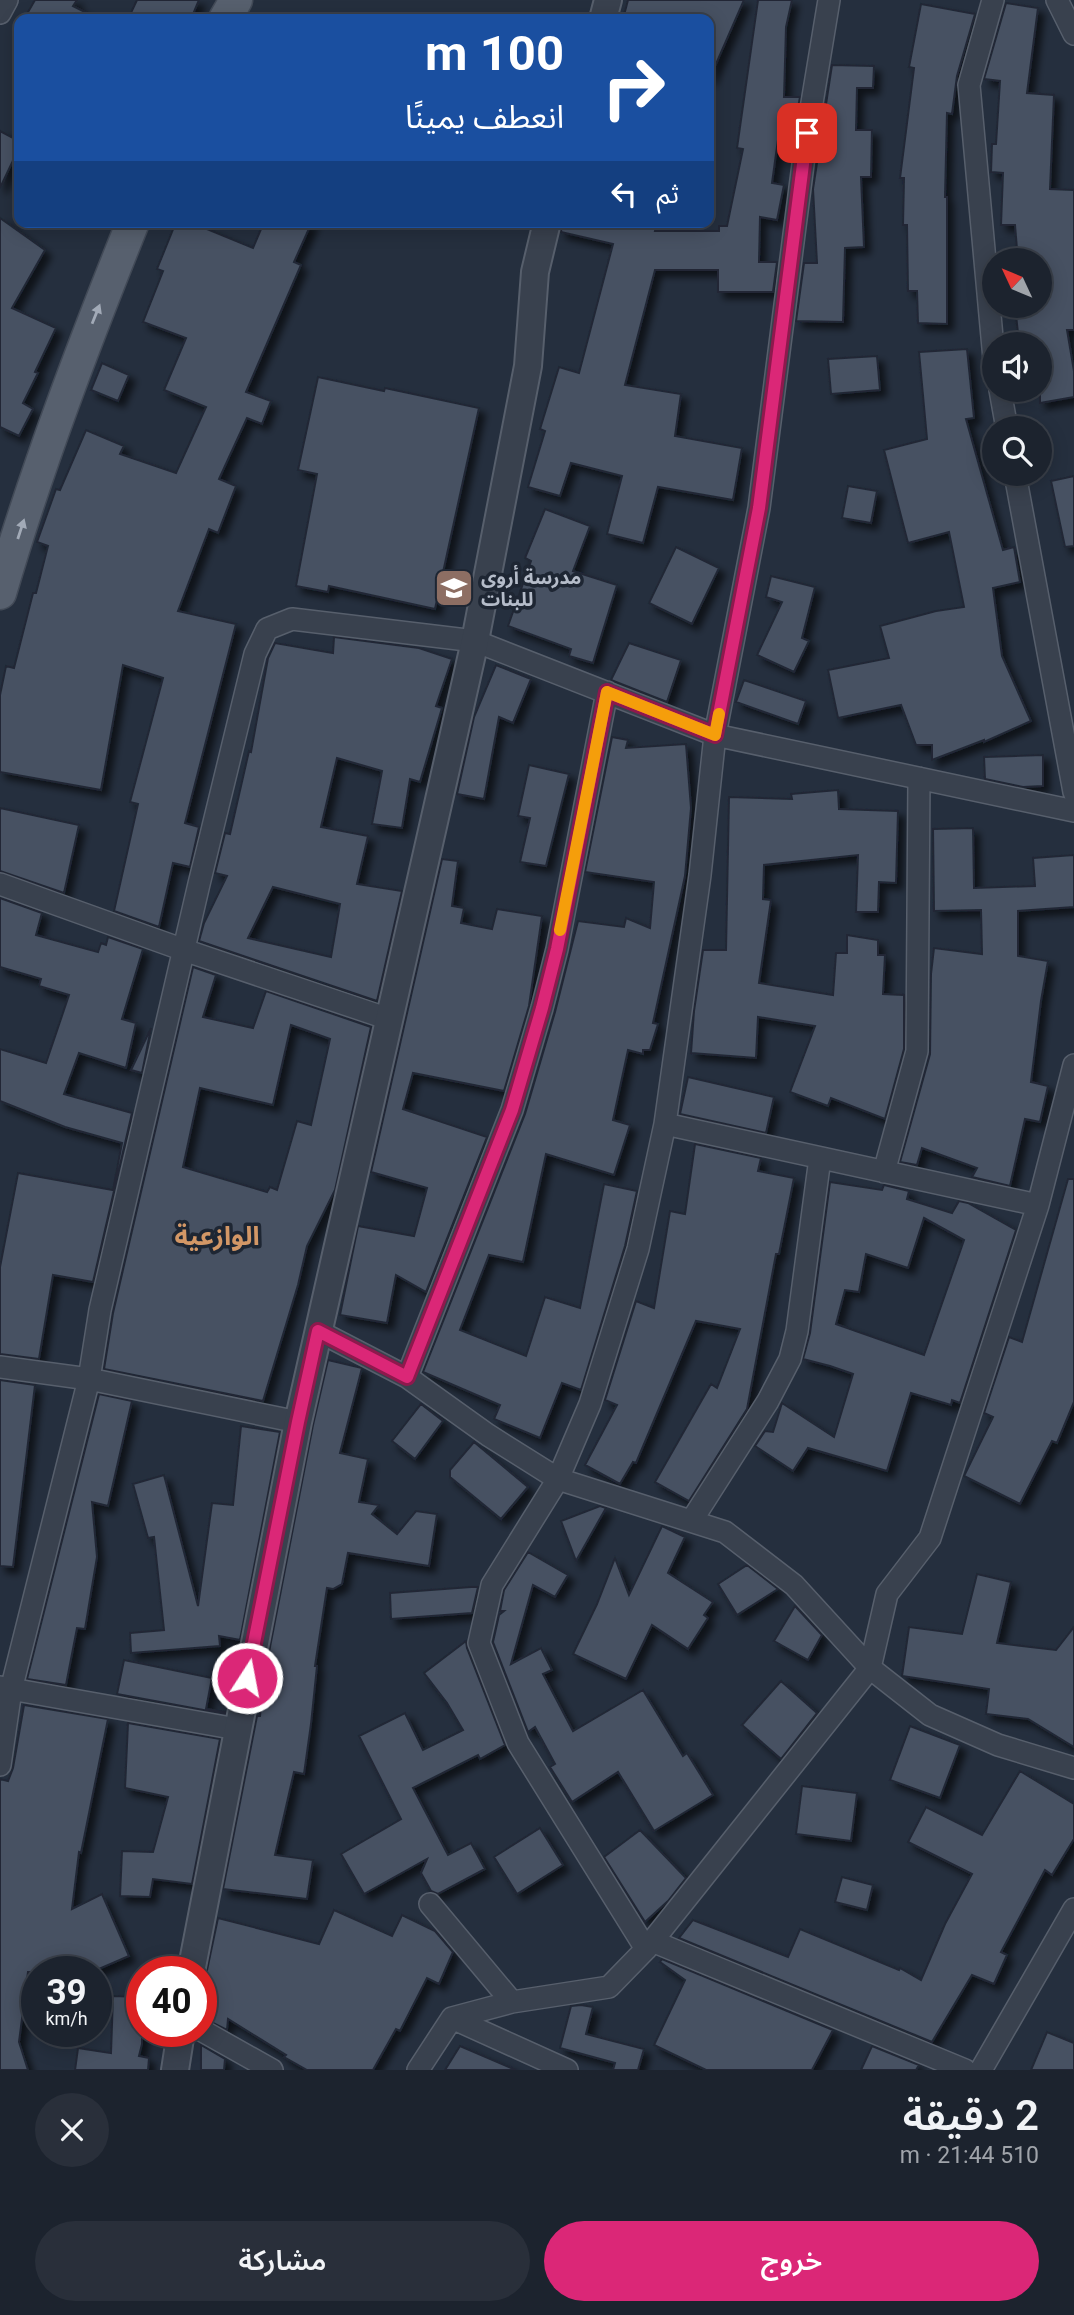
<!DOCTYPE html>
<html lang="ar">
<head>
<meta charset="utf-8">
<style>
	body { margin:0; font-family:Roboto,"Noto Sans Arabic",sans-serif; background:#292f3a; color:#f1f3f6; direction:rtl; height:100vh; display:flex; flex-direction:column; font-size:26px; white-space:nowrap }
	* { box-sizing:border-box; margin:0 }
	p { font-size:23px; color:#a0a4aa }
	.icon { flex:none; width:38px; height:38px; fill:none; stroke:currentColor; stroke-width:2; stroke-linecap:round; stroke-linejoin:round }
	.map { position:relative; height:2070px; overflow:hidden; direction:ltr }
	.details { display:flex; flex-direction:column; background:#1c232e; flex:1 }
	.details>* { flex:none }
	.guide { position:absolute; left:14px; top:14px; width:700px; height:214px; border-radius:14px; box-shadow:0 4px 18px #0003,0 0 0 2px #3a404a; direction:rtl; background:#1a4fa0; color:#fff; overflow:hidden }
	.needle { width:46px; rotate:314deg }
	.fabs { position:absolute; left:982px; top:248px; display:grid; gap:14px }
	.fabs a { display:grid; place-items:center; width:70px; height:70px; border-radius:50%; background:#1c232e; box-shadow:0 4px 18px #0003,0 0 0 2px #3a404a; font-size:35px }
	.speed { position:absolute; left:21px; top:1956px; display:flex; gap:14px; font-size:35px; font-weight:700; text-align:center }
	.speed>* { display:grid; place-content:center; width:91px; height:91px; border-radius:50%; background:#1c232e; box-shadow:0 4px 18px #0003,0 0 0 2px #3a404a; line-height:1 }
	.speed small { font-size:18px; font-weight:400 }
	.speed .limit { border:10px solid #d22; background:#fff; color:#111 }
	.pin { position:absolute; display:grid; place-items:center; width:60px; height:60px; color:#fff; margin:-30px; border-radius:14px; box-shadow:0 4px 10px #0006 }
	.me { position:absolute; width:77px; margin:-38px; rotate:11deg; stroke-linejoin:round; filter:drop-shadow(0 0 5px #0008) }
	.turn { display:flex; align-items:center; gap:24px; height:147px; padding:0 35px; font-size:32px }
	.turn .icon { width:91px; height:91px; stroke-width:2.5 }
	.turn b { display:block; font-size:49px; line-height:60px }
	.then { display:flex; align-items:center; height:66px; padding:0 35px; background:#0003; gap:14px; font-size:26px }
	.round { display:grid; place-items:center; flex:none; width:74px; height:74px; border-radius:37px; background:#292f3a }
	.summary { display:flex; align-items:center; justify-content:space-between; height:119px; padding:0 35px }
	h1 { font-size:42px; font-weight:600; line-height:52px }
	.action { display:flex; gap:14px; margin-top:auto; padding:14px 35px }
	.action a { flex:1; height:80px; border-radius:42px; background:#db2777; color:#fff; font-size:28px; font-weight:600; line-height:80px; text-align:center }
	.action a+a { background:#292f3a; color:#f1f3f6 }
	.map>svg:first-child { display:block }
	.building { fill:#465162; stroke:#202835; stroke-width:2; fill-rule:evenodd; filter:url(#shadow) }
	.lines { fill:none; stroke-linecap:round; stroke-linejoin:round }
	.minor-casing { stroke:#575f6c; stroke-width:24 }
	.tertiary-casing { stroke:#575f6c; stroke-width:30 }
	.primary-casing { stroke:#424a57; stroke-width:35 }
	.minor { stroke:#39414e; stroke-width:21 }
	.tertiary { stroke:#39414e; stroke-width:26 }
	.primary { stroke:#57606e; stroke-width:32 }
	.oneway { fill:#a2aab7 }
	.route-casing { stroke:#8e194d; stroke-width:18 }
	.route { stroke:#db2777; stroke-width:12 }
	.slow { stroke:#f59e0b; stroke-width:12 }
	.labels { text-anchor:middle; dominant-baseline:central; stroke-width:7; stroke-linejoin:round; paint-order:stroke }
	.poi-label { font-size:19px; font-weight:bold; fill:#b5bcc9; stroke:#1e2633; text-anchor:start }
	.district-label { font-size:26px; font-weight:bold; fill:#d39766; stroke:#1e2633 }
</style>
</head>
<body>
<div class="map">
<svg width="1074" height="2070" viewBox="0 0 1074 2070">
	<defs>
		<filter id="shadow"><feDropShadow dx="6" dy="6" stdDeviation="3.5" flood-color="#0009"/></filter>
	</defs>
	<rect width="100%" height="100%" fill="#252f3e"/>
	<path class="building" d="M35 0H77L73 6 99 19H24Z
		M137 0H199L191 19H128Z
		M628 0H744L709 80V19H623Z
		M758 0H792L786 27 784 97H800L796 119 781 118 772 183 784 185 777 220 760 217 759 262H777L773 292H718V270H655L625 385 681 394 675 436 742 448 733 500 658 487 643 543 607 534 622 476 571 463 560 496 528 487 545 431 540 429 559 367 579 373 613 244 561 232 562 222H657L655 231H719V226H727L743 149 737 148Z
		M1006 3 1038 8 1027 93 1054 95 1050 189 1074 190V330H1067L1074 371V397L1040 403V340L1019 342 1015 306H1040V261H1018L1015 225H1001L1003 173 991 172 992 144H996L1000 81 984 79Z
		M921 4 975 14 957 76 952 114 947 113 945 197H947V324L918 323 917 291H908L907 225H903L904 178H900L914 68 909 67Z
		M832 65 874 66 873 88H857L856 130H872L871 177H861L864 247 845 248 843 322 796 321 804 263H817L813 189Z
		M0 131 19 141V148L0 188Z
		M0 218 45 250 12 308 56 328 35 372 38 373 23 403 33 409 19 436 0 427Z
		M176 222H190L253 248 264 222H312L294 262 301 265 246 392 271 401 262 424 247 418 219 479 236 486 218 533 209 529 178 611 236 624 185 823 199 827 190 867 173 863 159 927 114 911 138 804 130 802 163 678 123 665 101 790 0 772V695L6 666 14 668 33 593H36L48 546 37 542 56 489 60 490 86 430 124 446 120 454 176 473 206 407 164 390 186 338 143 322 163 271 157 269Z
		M967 349 974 418 966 419 1003 550 1014 547 1020 582 993 588 1002 656 1031 721 984 742V740L932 760V745H916L901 705 838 718 828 670 889 658 880 626 936 611 964 607 949 532 908 543 884 450 927 439 919 352Z
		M877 356 880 390 831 394 828 359Z
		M102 363 129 375 118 401 91 390Z
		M318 377 384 391 385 388 479 408 435 609 329 586 328 592 296 586 317 474 298 470Z
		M1074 476V546L1065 547 1051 481Z
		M848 486 877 491 871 523 842 518Z
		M545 509 590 526 573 571 617 585 593 663 569 656 571 649 508 626 531 561 525 558Z
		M676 547 719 568 692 624 649 603Z
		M771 576 815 587 802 638 809 641 794 672 757 655 782 602 766 597Z
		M334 637 419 648 452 659 436 706 442 708 420 782 410 779 402 828 372 824 382 771 337 758 321 827 368 836 357 884 402 891 377 1001 199 941 204 923 227 876 215 873 225 833 230 834 249 751 251 752 268 658 275 643 333 653ZM273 887 340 904 331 957 248 938Z
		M629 643 681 660 667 702 611 680Z
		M496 665 531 679 513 723 499 717 484 799 457 794 474 717Z
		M744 680 806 701 798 724 736 702Z
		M612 737 628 740 626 748 686 744 691 808 685 876 653 1023 658 1024 650 1050H643V1054L628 1050 613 1120 630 1125 614 1175 546 1154 523 1262 489 1255 460 1330 526 1356 545 1297 580 1308 604 1184 637 1191 625 1246 581 1390 562 1383 540 1438 494 1419 500 1405 423 1372 525 1114 555 1012 578 921 624 927 626 918 650 928 654 882 585 872Z
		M1043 755V786L1023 787 985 779 984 757Z
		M529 765 569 774 546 866 520 862 530 818 518 816Z
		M838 790 839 809 898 811 896 883 879 882 878 912H856L858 855 764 865 763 899 771 900 759 983 833 995 836 953H847V935L878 940V955H885L883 994 904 995V1049L885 1119 831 1098 828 1106 790 1092 815 1026 758 1017 756 1058 691 1053 694 1011 703 950H726L729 797 792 799 791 794Z
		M0 808 79 825 64 893 0 871Z
		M973 828 974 888 1035 886 1033 858 1074 855V907L1018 911V956L1048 961 1041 1001 1031 1082 1048 1086 1040 1122 1025 1119 1010 1186 972 1177 977 1168 922 1148 917 1165 900 1162 930 1054 931 974 934 948 982 954 981 910 934 911 933 829Z
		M442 859 458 861 452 906 464 908 461 923 492 929 497 909 542 916 529 1006 504 1091 413 1073 403 1109 487 1137 426 1292 396 1275 387 1323 340 1315 358 1226 414 1236 427 1188 371 1172Z
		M0 898 42 913 36 935 98 952 101 943 106 945 108 937 143 949 122 1019 136 1023 126 1068 79 1053 64 1094 132 1113 93 1282 53 1275 39 1359 0 1354V1267L18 1173 113 1190 122 1143 65 1127 0 1101V1049L46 1063 69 995 39 986 41 979 0 967Z
		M193 967 216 975 203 1017 253 1028 266 991 371 1027 335 1190 307 1246 298 1285 263 1401 104 1369 113 1313ZM291 1025 330 1039 311 1125 297 1121 277 1190 270 1187 267 1192 183 1167 200 1088 273 1105Z
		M151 1028 142 1073 131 1070Z
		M688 1077 774 1097 766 1133 680 1114Z
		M695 1144 761 1158 758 1171 794 1178 779 1254H776L747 1409 689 1501 655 1482 711 1384 717 1388 740 1329 696 1321 636 1463 633 1462 620 1484 585 1465 617 1405 605 1400 636 1301 654 1308 670 1211 685 1214Z
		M1068 1179H1074V1402L1057 1443 1052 1441 1020 1504 964 1476 993 1417 984 1413 1009 1337 1022 1342Z
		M830 1182 882 1190 884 1185 909 1191 907 1199 952 1213 959 1201 968 1203 1016 1230 960 1403 952 1400 951 1405 911 1393 887 1471 808 1448 793 1471 755 1446 765 1431 773 1432 782 1403 834 1437 853 1374 830 1366 803 1359 810 1333ZM924 1218 964 1240 924 1355 836 1324 845 1290 859 1292 866 1254 908 1268Z
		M328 1360 362 1368 340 1453 368 1459 359 1502 379 1505 372 1514 397 1534 416 1511 437 1514 429 1566 348 1553 342 1584 333 1589 327 1588 315 1666H317L311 1724 304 1774 294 1772 275 1855 313 1860 307 1899 223 1889 257 1716H260L264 1678 313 1425Z
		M0 1380 35 1385 13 1567 0 1566Z
		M99 1394 132 1401 108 1506 92 1502 97 1557 85 1629 77 1628 66 1685 27 1679Z
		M421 1404 443 1421 415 1459 392 1441Z
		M241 1426 280 1432 240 1640 219 1636 220 1646 131 1653 130 1633 164 1630 154 1537 148 1538 133 1484 164 1475 198 1606 212 1503 233 1505Z
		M474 1442 528 1487 501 1519 450 1477V1470Z
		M600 1506 606 1508 576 1561 561 1521Z
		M662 1526 685 1537 668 1573 713 1602 704 1615 708 1618 688 1649 652 1625 626 1679 573 1654 597 1604 615 1558 629 1595Z
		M528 1552 568 1575 555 1597 533 1585 511 1664 541 1648 552 1670 543 1674 573 1731 643 1690 683 1756 687 1753 713 1795 654 1831 618 1772 572 1802 550 1767 555 1764 535 1727 528 1732 493 1642 499 1615 504 1611H500L504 1590Z
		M747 1565 778 1589 737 1615 718 1584Z
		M977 1574 1011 1582 997 1643 1056 1650 1074 1627V1747L1028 1719 986 1714 989 1689 902 1676 909 1627 962 1634Z
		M471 1587H478L472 1613 391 1619 390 1593Z
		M795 1606 822 1635 808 1660 774 1641Z
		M466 1641 467 1648 505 1745 480 1759 478 1755 413 1788 448 1855 471 1843 485 1869 438 1894 431 1891 421 1873 427 1859 364 1894 341 1854 401 1819 359 1736 405 1713 423 1750 463 1730 447 1703 424 1673Z
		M124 1660 212 1678 206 1709 226 1712 225 1714 117 1694Z
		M781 1681 817 1713 781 1759 742 1725Z
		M24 1705 108 1719 81 1853 79 1852 72 1909 102 1894 129 1956 92 1972H28L19 2042 28 2070H0V1779L8 1781 13 1768Z
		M128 1723 220 1739 192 1884 153 1879 150 1897 120 1896 122 1851 153 1852 168 1797 125 1788Z
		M910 1726 960 1745 940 1798 890 1780Z
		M1020 1771 1074 1804V1839L1052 1875 1045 1870 1001 1952 1007 1955 994 1984 972 1975 932 2042 679 1938 693 1920 788 1957 800 1929 899 1970 900 1968 921 1980 945 1924 972 1874 908 1842 926 1807 982 1835Z
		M802 1786 857 1793 851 1841 796 1834Z
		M540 1828 563 1865 517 1894 494 1857Z
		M640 1830 686 1878 668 1901 645 1922 604 1857Z
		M842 1877 873 1885 867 1910 835 1902Z
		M334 1910 392 1936 402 1915 435 1931 453 1952 439 1984 427 1978 400 2031 396 2029 373 2070H307L284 2057 286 2055 228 2019 227 2030 201 2017V1984L206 1975 218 1918 319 1944Z
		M662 1959 833 2030 812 2070H706L654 2045 685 1980 660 1962Z
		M113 1996 142 1997V2044L139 2056 149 2058 148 2070H75L78 2048 111 2053Z
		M581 2005 593 2007 586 2034 644 2049 638 2070H613L615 2063 560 2048 571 2006Z
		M1047 2032 1074 2043V2070H1031Z
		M201 2045 225 2059 224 2070H201Z
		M460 2046 516 2070H445Z
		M872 2046 919 2065 916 2070H861Z"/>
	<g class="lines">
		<g class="minor-casing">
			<path id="minor" d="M993 0 969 85 994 359
				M1057 0 1074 34
				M0 13 7 0
				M1000 390 1007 429
				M1015 474 1074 792
				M0 884 184 950 389 1019
				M665 1124 1038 1205
				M884 1172 917 1051 919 778
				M318 1331 407 1377 488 1435 558 1479 725 1532 794 1585 870 1668 930 1715 998 1745 1074 1768
				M0 1367 89 1379 298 1422
				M407 1377 512 1110 542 1008 557 949 607 692
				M692 1520 768 1401 790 1359 797 1331 820 1158
				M0 1687 237 1729
				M0 1765 11 1690 89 1379 100 1310 199 884 255 654 267 629 292 619 475 641 715 735 1074 811
				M430 1904 512 2002
				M652 1941 965 2070
				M646 1949 518 1743 479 1643 492 1585 558 1479 590 1404 638 1249 665 1124 700 875 715 735 759 508 807 133 829 0
				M452 2018 567 2070
				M201 2030 272 2070
				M418 2070 452 2018 512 2002 609 1987 646 1949 870 1668 887 1594 930 1538 1038 1205 1074 1065
				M981 2070 1074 1909"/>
		</g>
		<g class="tertiary-casing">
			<path id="tertiary" d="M603 19 608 0
				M191 1972 298 1422 475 641 528 366 535 272 547 222
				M175 2070 181 2032"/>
		</g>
		<g class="primary-casing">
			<path id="primary" d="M225 19 236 0
				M0 593C37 467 84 344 133 222"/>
		</g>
		<use href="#minor" class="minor"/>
		<use href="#tertiary" class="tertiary"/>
		<use href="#primary" class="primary"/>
	</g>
	<defs><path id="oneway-solid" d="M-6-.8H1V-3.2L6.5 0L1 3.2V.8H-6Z" transform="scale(1.75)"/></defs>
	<g class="oneway">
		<use href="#oneway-solid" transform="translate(96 314) rotate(-68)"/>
		<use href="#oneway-solid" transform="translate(21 529) rotate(-72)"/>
	</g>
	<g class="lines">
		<g class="route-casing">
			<path id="route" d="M247 1678 298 1422 318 1331 407 1377 512 1110 542 1008 557 949 607 692 715 735 759 508 807 133"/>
		</g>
		<use href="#route" class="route"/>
		<path class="slow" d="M560 930 607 692 715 735 719 714"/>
	</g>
	<defs>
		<g id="school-square" transform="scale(2.0125)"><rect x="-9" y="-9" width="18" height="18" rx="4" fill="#8d6e63" stroke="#1e2633"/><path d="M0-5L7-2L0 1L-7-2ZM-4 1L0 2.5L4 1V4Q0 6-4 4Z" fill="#fff"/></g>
	</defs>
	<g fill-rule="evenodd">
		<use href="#school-square" x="454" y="588"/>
	</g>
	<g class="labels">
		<g class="poi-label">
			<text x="481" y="577">مدرسة أروى<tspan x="481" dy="22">للبنات</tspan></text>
		</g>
		<g class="district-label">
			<text x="217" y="1236">الوازعية</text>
		</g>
	</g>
</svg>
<div class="fabs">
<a><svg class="needle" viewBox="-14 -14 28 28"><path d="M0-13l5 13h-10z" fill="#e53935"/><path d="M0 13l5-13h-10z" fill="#a0a4aa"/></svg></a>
<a><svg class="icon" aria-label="sound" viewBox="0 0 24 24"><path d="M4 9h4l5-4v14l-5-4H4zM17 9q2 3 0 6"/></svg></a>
<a><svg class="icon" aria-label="search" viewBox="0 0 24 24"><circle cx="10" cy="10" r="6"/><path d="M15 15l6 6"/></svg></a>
</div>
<div class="speed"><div>39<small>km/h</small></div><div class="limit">40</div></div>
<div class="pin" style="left:807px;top:133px;background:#d93025"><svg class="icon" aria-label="arrive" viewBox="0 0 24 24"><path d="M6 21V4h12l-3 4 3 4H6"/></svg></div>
<svg class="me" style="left:247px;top:1678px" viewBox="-20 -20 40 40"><circle r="17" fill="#db2777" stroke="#fff" stroke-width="3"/><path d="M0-11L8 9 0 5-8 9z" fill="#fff"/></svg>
<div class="guide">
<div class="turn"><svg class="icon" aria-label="right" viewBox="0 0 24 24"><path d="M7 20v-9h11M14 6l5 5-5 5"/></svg><div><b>100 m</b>انعطف يمينًا</div></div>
<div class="then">ثم<svg class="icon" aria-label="left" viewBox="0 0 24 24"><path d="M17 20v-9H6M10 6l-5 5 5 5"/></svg></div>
</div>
</div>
<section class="details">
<div class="summary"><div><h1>2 دقيقة</h1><p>510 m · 21:44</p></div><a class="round"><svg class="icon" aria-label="close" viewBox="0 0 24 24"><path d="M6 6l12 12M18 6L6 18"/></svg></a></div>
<div class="action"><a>خروج</a><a>مشاركة</a></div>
</section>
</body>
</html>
